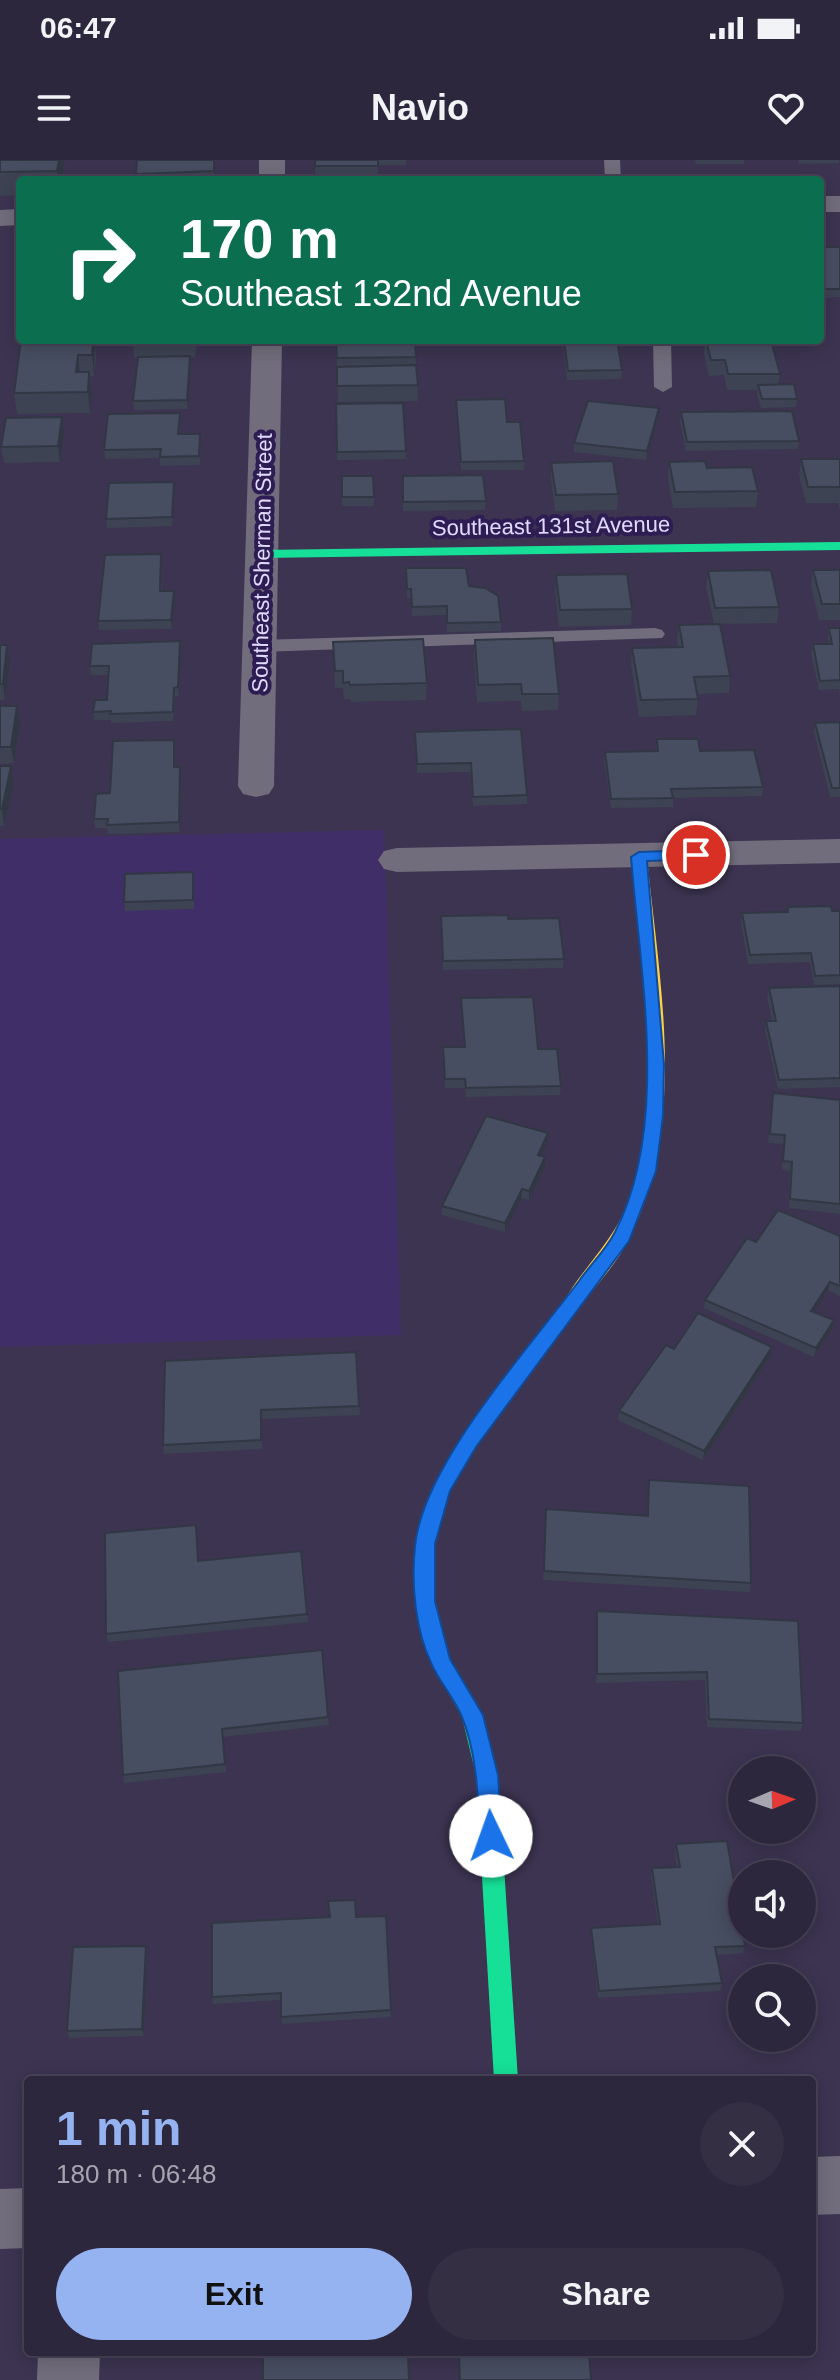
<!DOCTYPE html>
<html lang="en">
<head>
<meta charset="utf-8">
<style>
	body { margin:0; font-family:Arial,sans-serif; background:#352f44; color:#f1f3f6; height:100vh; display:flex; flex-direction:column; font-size:30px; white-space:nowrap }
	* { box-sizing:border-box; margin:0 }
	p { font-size:26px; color:#a7a5b0 }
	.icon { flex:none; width:44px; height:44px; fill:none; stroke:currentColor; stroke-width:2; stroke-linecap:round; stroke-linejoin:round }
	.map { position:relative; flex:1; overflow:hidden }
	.details { position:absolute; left:24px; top:1916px; width:792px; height:280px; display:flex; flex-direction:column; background:#2d273d; border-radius:8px; box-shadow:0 4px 20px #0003,0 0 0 2px #484457 }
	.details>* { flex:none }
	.banner { position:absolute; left:16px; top:16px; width:808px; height:168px; border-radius:8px; box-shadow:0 4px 20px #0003,0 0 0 2px #484457; background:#0b6e4f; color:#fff; overflow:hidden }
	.needle { width:52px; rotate:88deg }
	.buttons { position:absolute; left:728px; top:1596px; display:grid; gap:16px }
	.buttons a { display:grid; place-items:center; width:88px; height:88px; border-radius:50%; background:#2d273d; box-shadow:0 4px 20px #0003,0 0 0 2px #484457; font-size:40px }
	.pin { position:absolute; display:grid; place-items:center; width:68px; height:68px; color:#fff; margin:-34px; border:4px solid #fff; border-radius:50%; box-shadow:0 2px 8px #0007 }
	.me { position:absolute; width:88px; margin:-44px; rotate:357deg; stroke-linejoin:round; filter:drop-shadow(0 0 6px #0008) }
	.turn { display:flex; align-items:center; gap:28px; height:168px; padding:0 32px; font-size:36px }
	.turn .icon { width:104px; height:104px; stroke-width:2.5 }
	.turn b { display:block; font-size:56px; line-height:68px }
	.round { display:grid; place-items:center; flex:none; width:84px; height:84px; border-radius:42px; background:#352f44 }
	.overview { display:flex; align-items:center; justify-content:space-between; height:136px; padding:0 32px }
	h1 { font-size:48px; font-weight:800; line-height:60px; color:#95b2f1 }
	.primary-button { display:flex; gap:16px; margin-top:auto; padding:16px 32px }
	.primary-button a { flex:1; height:92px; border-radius:48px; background:#95b2f1; color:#111; font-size:32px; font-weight:800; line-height:92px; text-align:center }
	.primary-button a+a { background:#352f44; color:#f1f3f6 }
	.status { display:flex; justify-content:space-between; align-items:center; height:56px; padding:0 40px; background:#2d273d; direction:ltr }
	.status svg { height:22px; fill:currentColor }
	header { display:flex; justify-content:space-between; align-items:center; height:104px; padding:0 32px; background:#2d273d; font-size:36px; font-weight:800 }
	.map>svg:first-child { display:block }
	.built { fill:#3f2e67 }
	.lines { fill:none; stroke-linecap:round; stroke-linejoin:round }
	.lane { fill:#716d7c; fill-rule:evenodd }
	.street { fill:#716d7c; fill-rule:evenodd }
	.fast { fill:#16e098; fill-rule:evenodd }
	.slow { fill:#ffcf43; fill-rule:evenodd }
	.wall { fill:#3d4353 }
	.shaded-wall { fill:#323744 }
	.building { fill:#474e61; stroke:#323744; stroke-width:2 }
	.route { fill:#1a73e8; stroke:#114b97; stroke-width:2 }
	.labels { text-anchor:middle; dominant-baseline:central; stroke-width:8; stroke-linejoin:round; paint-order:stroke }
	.far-street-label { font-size:22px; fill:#e0dafc; stroke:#2d1d53 }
</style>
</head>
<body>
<div class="status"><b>06:47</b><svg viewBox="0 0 49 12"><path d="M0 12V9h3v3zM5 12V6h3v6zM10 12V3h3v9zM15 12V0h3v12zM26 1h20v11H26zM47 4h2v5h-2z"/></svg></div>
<header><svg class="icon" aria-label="menu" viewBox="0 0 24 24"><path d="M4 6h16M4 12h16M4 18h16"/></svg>Navio<svg class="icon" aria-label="heart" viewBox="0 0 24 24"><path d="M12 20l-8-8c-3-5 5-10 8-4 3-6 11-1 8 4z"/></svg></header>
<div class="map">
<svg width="840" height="2220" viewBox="0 0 840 2220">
	<rect width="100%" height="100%" fill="#3c3451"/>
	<path class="built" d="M384 670 401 1175 0 1187V679Z"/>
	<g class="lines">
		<path class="lane" d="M604 0H620L621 20H605Z
			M653 180H671L672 227 663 232 654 227Z
			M655 468 662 470 665 474 662 478 260 492 250 486 260 480Z"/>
		<path class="street" d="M259 0H285V20H259Z
			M820 36H840V52H820Z
			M20 49V65L0 66V50Z
			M252 180H282L274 626 269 634 256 637 243 634 238 626Z
			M840 679V703L397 712 384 709 378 700 384 691 397 688Z
			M840 1996V2054L812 2055V1997Z
			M28 2028V2088L0 2089V2029Z
			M38 2192H100L99 2220H37Z"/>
		<path class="fast" d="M840 382V390L262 398 255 394 262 390Z
			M570 1139 576 1141 579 1146 576 1151 476 1286 450 1331 435 1384V1441L450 1499 482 1555 498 1615 518 1920H494L476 1615 462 1557 430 1501 415 1441V1384L431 1330 462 1276 564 1141Z"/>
		<path class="slow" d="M639 692 647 697C659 821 688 960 630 1077 617 1104 595 1127 576 1151H564L561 1146C583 1106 612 1085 630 1038 666 940 641 799 631 697Z"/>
	</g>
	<path class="wall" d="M0 0H65L62 20H20V35L0 36Z
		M214 0V19L136 20V14Z
		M315 0H406V5H378V14L315 15Z
		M695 0H744V4H696Z
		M798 0H839V3L799 4Z
		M820 87H840V137L820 138Z
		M21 180 95 188 96 197 94 216H90L92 233 90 253 17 254 14 233Z
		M133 180H197L195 197H190L188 249 134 250 133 241 137 197 134 198Z
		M336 180H415L418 241 338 242Z
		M563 180 622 210 621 219 567 220Z
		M705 180 749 184 780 214 778 225 797 239 796 247 761 248 757 234 758 230H727L724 215 709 216 704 194Z
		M456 240 524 301V310H461Z
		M403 243 406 299 337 300 336 244Z
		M681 252 799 281 798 289 686 291 680 261Z
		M658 257 646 300 574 292V283Z
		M180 261V274H200V305L160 306V298L105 299 104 290Z
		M64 273 60 302 4 303 1 287Z
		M801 299H840V350L838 343H806L799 315Z
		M669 302 707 308 758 331 756 347 673 348 668 318Z
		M551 303 618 334 617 350 555 351 551 319Z
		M342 316H373L374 346H342Z
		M403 316 486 341 485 350 403 351Z
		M174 322V331L172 366 107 368 106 359Z
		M161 394 162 431H174L175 440 172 469 99 470 98 461Z
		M406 408 469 426 501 462V471L447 472V455L412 456 411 438H407Z
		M813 410H840V460H819L811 426Z
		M708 411 779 447 777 463 714 464 706 427Z
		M556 415 632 449 631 465 559 467 555 431Z
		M679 465 730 516 729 533 697 534 698 539 696 555 639 557 631 505 632 488 678 487 677 481Z
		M829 468H840V535L839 529 819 530 811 493 813 484H829L828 477Z
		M475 480 559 534 558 550 522 551 521 541 477 542 474 496Z
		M180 481 179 536 175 537 173 561 111 563V560H94L93 552 107 540 109 515H91L90 506Z
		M333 482 427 523 426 540 351 542 350 539H344L343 528H335Z
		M0 485 10 502 5 540H0Z
		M0 546H17L20 563 14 603 0 604Z
		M840 562V637H830L814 572 815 563Z
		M415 572 527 635V644L473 646 470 612 417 613Z
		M657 579 700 591 763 627 762 636 673 638V647L611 648 604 601 605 592 656 591Z
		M174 580 175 607 181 616 180 672 108 674 107 668H95L94 659 110 633Z
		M0 606H11L14 622 4 666H0Z
		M194 721V749L125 751 124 742Z
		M788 747 840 751V824L814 825 810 802 748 804 741 762 742 753H787Z
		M441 756 508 759 564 799 563 808 443 810Z
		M840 826V927L778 929 765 870 766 861H772L767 837 769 828Z
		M461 838 538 889 561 926 560 935 466 937 465 928H445L443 887H464Z
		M773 933 840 940V1054L789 1048 790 1011 782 1010 784 984 768 983Z
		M547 982 541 996 545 997V1006L529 1040 521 1038 505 1072 442 1055V1046Z
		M840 1076V1136L828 1130 814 1152 834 1160 832 1169 814 1197 704 1148 705 1140 756 1082Z
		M772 1187 771 1195 703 1300 618 1260 619 1251 674 1189Z
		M356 1192 360 1255 262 1259V1289L164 1294 163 1285Z
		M649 1320 751 1423 750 1432 543 1420 546 1349 647 1356Z
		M197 1373 198 1401 301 1391 308 1462 108 1482 106 1474Z
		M597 1451 803 1563 801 1571 707 1567 705 1520 596 1523Z
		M322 1490 329 1565 223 1577 226 1612 124 1623 123 1615Z
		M676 1684 745 1786 743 1793 717 1795 722 1823 720 1831 598 1838 591 1776V1768L658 1764 651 1716 652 1708 677 1707 675 1692Z
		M386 1756 391 1857 282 1864 281 1840 213 1844 212 1837 356 1757Z
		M146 1786 147 1793 144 1876 69 1878 67 1871Z"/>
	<path class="shaded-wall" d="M59 0H65L62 20H58L57 11Z
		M93 180H95L94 216 92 195Z
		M78 195 80 216 79 233 76 212Z
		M190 196 191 205 188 249 187 240Z
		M89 212 92 233 90 253 88 232Z
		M659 248 658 257 646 300 647 291Z
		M62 257 64 273 60 302 58 286Z
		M174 431 175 440 172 469 171 460Z
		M180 481 181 490 179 536 178 527Z
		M7 485 10 502 5 540 3 524Z
		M17 546 20 563 14 603 11 587Z
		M11 606 14 622 4 666 2 649Z
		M180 607 181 616 180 672 179 662Z
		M548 973 547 982 538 1004V995Z
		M545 997V1006L529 1040V1031Z
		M522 1029 521 1038 505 1072V1063Z
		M830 1122 828 1130 809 1160 811 1151Z
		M834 1160 832 1169 814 1197 816 1188Z
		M772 1187 771 1195 703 1300 704 1291Z
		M146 1786 147 1793 144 1876 142 1869Z"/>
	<path class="building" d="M0 0H59L57 11 0 12Z
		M137 0H214V11L136 14Z
		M315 0H378V6H315Z
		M820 87H840V129H820Z
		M21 180H93L92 195H78L76 212H89L88 232 14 233Z
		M133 180H194L133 182Z
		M336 180H415L416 197 337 198Z
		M564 180H617L622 210 568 211Z
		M706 180H748L749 184H772L780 214H728L725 200H711Z
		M190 196 187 240 133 241 138 197Z
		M416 205 418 225 337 226V207Z
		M794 224 797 239H762L758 225Z
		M505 239 507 262H520L524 301 461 302 456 240Z
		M588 241 659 248 647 291 574 283Z
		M403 243 406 291 337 292 336 244Z
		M792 251 799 281 687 282 681 252Z
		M180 253 178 274H200L199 296 160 297 161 289 104 290 108 254Z
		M62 257 58 286 1 287 6 258Z
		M801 299H840V327H808Z
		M613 301 618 334 556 335 551 303Z
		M705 301 707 308 752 307 758 331 675 332 669 302Z
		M483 315 486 341 403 342V316Z
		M342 316H373L374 337H342Z
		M174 322 172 357 106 359 109 323Z
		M161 394 160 431H174L171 460 98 461 105 395Z
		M406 408H466L469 426 485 428 498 436 501 462 447 463V446L412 447 411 429H407Z
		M771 410 779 447 715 448 708 411Z
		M813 410H840V444H822Z
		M627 414 632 449 560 450 556 415Z
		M720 464 730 516 694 517 698 539 641 540 632 488 683 487 679 465Z
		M829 468H840V520L820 521 813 484H832Z
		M553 478 559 534H522L521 524 478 525 475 480Z
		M423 479 427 523 350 525 349 522 343 523V511H335L333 482Z
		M180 481 178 527 174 528 173 552 110 554 111 551 93 552 95 540H107L109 506H90L92 484Z
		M0 485H7L3 524H0Z
		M0 546H17L11 587H0Z
		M840 562V628H832L815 563Z
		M521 569 527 635 473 637 471 603 417 604 415 572Z
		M657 579H698L700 591 754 590 763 627 671 629 673 638 611 639 605 592 658 591Z
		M174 580V607H180L179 662 107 665 108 659H94L96 634 110 633 113 581Z
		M0 606H11L2 649H0Z
		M193 712V740L124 742 125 714Z
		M831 746 832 751H840V815L815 816 811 793 750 795 742 753 788 752V747Z
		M508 755V759L559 758 564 799 443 801 441 756Z
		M840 826V918L779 920 766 861H776L769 828Z
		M533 837 538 889H557L561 926 466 928 465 919H445L443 887H465L461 838Z
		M773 933 840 940V1044L790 1039 792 1002 783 1001 785 975 770 974Z
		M486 956 548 973 538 995 545 997 529 1031 522 1029 505 1063 442 1046Z
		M778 1050 840 1076V1126L830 1122 811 1151 834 1160 816 1188 705 1140 747 1078 756 1082Z
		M698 1153 772 1187 704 1291 619 1251 666 1185 674 1189Z
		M356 1192 359 1246 261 1250V1280L163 1285 165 1201Z
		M649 1320 749 1326 751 1423 544 1411 546 1349 648 1356Z
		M196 1365 198 1401 301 1391 307 1454 106 1474 105 1373Z
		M597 1451 798 1461 803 1563 709 1559 707 1512 597 1514Z
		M322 1490 328 1557 222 1569 225 1604 123 1615 118 1511Z
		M727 1681 745 1786 715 1787 722 1823 599 1831 591 1768 660 1764 652 1708 680 1707 676 1684Z
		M355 1740 356 1757 386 1756 391 1850 281 1857V1833L212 1837V1763L330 1757 328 1741Z
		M146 1786 142 1869 67 1871 73 1787Z
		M263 2192H408L409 2220H263Z
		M459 2192H589L591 2220H460Z"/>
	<path class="route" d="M696 690 704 695 702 699 647 701 664 904 663 956 656 1011 629 1081 476 1287 450 1331 435 1384V1441L450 1499 483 1555 498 1615 502 1676 499 1683 491 1686 483 1683 480 1676C478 1637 477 1594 462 1557 455 1539 440 1523 432 1505 415 1470 411 1424 415 1386 423 1304 529 1188 579 1121 590 1105 606 1090 615 1072 670 966 640 813 631 697L639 692Z"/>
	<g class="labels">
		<g class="far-street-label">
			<text transform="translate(551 366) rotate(-1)">Southeast 131st Avenue</text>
			<text transform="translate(262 403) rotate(-89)">Southeast Sherman Street</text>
		</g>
	</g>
</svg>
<div class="buttons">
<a><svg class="needle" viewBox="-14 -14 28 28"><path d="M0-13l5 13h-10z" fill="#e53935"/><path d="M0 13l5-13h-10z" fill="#a7a5b0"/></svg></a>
<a><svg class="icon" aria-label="sound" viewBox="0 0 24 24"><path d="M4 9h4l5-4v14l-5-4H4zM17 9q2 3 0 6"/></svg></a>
<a><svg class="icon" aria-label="search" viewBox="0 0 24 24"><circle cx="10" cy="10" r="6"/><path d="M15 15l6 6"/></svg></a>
</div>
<div class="pin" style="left:696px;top:695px;background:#d93025"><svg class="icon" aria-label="arrive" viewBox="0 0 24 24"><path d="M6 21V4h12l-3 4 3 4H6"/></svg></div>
<svg class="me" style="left:491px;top:1676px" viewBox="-20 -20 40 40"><circle r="19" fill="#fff"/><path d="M0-13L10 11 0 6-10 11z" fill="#1a73e8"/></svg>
<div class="banner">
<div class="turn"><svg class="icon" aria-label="right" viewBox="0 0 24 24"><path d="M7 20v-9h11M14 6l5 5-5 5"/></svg><div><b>170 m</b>Southeast 132nd Avenue</div></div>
</div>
<section class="details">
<div class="overview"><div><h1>1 min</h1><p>180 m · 06:48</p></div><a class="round"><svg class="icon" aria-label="close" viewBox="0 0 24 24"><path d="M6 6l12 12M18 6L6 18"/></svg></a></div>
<div class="primary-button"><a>Exit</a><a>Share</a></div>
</section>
</div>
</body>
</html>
